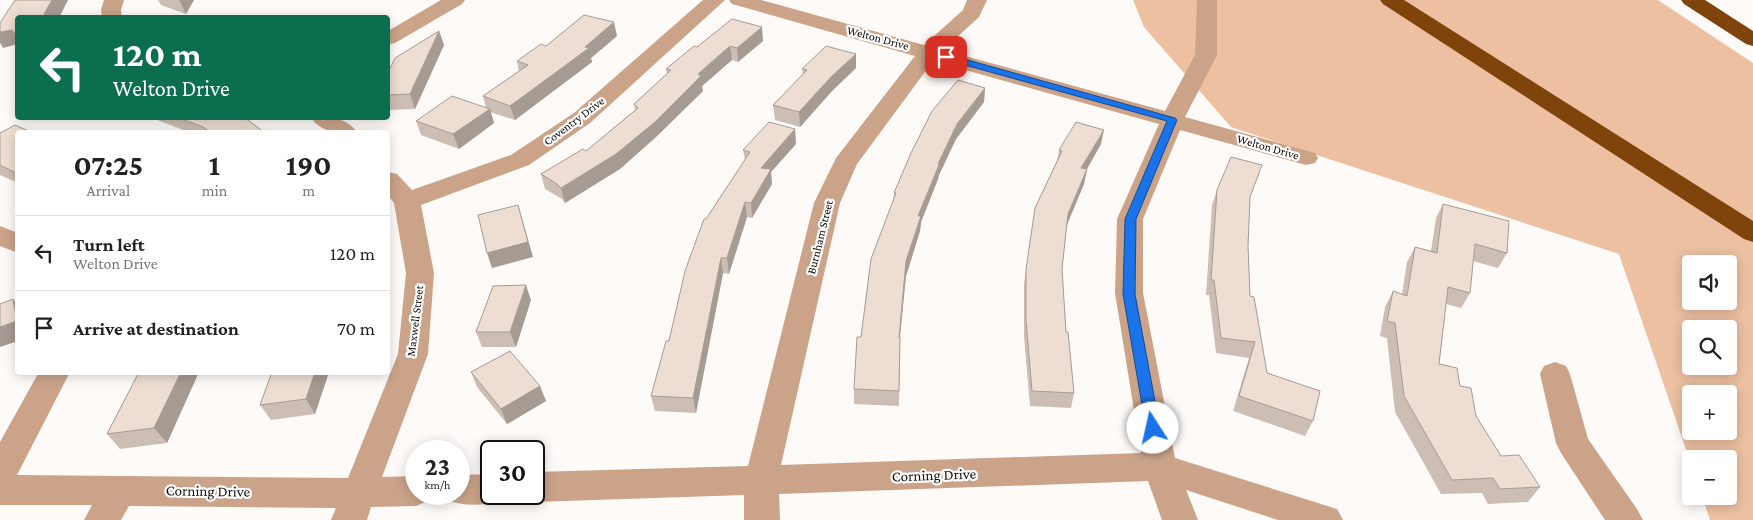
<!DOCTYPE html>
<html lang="en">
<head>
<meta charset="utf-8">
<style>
	body { margin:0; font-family:"Crimson Pro",serif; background:#f6f6f6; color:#222; height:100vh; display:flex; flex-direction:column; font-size:19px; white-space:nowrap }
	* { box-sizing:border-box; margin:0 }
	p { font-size:16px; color:#767676 }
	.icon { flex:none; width:28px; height:28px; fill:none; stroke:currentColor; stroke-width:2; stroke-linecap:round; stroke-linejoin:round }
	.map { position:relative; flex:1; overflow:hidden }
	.side { position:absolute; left:15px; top:130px; width:375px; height:245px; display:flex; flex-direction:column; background:#fff; border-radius:5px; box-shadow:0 2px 12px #0003 }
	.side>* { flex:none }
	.hud { position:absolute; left:15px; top:15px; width:375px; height:105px; border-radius:5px; box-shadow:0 2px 12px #0003; background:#0b6e4f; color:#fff; overflow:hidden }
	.controls { position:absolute; left:1682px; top:255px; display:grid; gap:10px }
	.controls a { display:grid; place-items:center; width:55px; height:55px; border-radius:5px; background:#fff; box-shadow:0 2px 12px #0003; font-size:25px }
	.speed { position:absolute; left:405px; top:440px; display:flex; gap:10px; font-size:25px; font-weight:700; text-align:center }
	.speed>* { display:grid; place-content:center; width:65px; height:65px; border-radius:50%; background:#fff; box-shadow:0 2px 12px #0003; line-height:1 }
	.speed small { font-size:12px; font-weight:400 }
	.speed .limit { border:2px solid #111; border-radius:8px; background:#fff; color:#111 }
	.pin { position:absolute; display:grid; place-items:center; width:42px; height:42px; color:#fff; margin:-21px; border-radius:10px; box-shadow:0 2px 8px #0006 }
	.me { position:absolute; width:55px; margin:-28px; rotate:350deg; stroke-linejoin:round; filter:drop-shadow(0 0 4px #0008) }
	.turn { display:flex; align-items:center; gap:18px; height:105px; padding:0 15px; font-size:22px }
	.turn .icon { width:65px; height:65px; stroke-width:2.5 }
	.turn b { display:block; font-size:35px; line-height:42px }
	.eta { display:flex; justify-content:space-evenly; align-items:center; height:85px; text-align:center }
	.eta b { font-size:30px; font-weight:700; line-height:35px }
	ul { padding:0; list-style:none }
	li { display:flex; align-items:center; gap:15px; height:75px; padding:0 15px; border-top:1px solid #e0e0e0 }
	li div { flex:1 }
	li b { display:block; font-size:19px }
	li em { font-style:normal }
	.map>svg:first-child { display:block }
	.green { fill:#ecc0a1; fill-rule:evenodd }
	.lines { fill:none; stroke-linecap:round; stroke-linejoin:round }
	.minor { fill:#caa389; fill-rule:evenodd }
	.highway { fill:#7f430c; fill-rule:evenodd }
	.wall { fill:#ccbeb5 }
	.shaded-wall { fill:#a69b93 }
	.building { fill:#edddd2; stroke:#a69b93 }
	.route { fill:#1a73e8; stroke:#114b97 }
	.labels { text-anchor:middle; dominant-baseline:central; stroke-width:4.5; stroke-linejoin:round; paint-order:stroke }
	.street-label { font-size:12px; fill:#100b07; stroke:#fff }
	.near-street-label { font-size:15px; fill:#100b07; stroke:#fff }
</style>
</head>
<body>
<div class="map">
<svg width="1753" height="520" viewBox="0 0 1753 520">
	<rect width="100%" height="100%" fill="#fefaf8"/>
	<path class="green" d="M1133 0H1658L1753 63V520H1710L1702 496H1729V459H1691V464L1619 254 1231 127 1144 27ZM1691 264H1729V301H1691ZM1691 329H1729V366H1691ZM1691 394H1729V431H1691Z"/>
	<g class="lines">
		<path class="minor" d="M104 0H124L121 10 122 18H102L101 10Z
			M441 0H465L462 4 395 43 388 45V31Z
			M703 0H725L590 123 529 165 421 205 434 273 428 354 382 477 416 476V494H432L428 501 416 506 371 507 367 520H331L336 508 129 506 121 520H84L92 505H0V442L39 372H70L17 475 348 478 398 354 406 273 394 203 388 195V172L397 174 412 190 511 155 574 113Z
			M729 0H761L924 45 963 10 967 0H987L979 17 943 50 1165 111 1195 55 1197 0H1217V55L1185 117 1315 153 1318 158 1315 163 1306 165 1180 130 1143 219V293L1175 458 1337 509 1343 520H1278L1186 490 1198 520H1162L1148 481 779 494 780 520H744V495L534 502 522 497 520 494H534V472L748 466 814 203 836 158 915 56 732 4ZM933 61 1159 124 1117 219 1115 293 1141 453 781 465 840 203 857 164Z
			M311 118C328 116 346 117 357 132 340 134 322 133 311 118Z
			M0 226 18 233V253L0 246Z
			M1555 362 1566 366 1570 374 1588 439 1637 509 1643 520H1605L1561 453 1556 443 1540 374 1544 366Z
			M491 474V494H506L503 499C485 506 465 507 447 500L444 494H459V475Z"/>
		<path class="highway" d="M1380 0H1404L1753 221V242L1744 239 1383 4Z
			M1681 0H1705L1753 31V46L1746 44 1684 4Z"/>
	</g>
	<path class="wall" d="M158 0H194L186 14 161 5Z
		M439 31 444 45 415 109 388 110V73Z
		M617 36 591 58 592 62 515 120 490 112 494 123 459 149 421 135 416 121 486 108 483 96 519 71 517 61 546 46Z
		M763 41 738 62 732 60 702 86 703 91 657 136 620 169 565 203 562 199 545 189 541 174 586 151 635 110 634 104 667 74 666 69 697 47Z
		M856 54V68L832 91 800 127 775 120 773 105 803 75 802 69Z
		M985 88 984 102 956 139 939 175 938 179 921 222 920 231 906 276 900 338 899 406 854 404V389L861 337 893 201 894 193Z
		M152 118H245L264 132H189Z
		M795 129 796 144 771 172 772 184 752 218 747 217 729 274 723 273 696 413 655 411 651 396 706 219 745 160 743 150Z
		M18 132V183L0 175V133Z
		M1101 144 1087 169 1084 184 1067 225 1062 269 1066 332 1074 393 1071 408 1030 406 1024 337V284L1035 208 1057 161 1059 150Z
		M1217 190 1250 198 1248 246 1250 296 1267 373 1313 421 1305 436 1233 411 1249 358 1216 353 1209 295H1206L1212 205Z
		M1443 204 1507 253 1498 268 1473 261 1470 293 1461 308 1446 304 1439 364 1460 386 1476 416 1501 456 1540 487 1528 502 1488 504 1482 493 1441 494 1395 412 1387 338 1380 336 1385 307 1393 291 1402 294 1407 262 1415 247 1431 251 1436 218Z
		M531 300 516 347H482L476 332Z
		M139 372H199L167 443 120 449 107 434Z
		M272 372H329L315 414 271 420 260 405Z
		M471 372 540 386 546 401 507 424 477 387Z"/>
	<path class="shaded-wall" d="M52 0H68L59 18H46L44 14Z
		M179 0H194L186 14Z
		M614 22 617 36 591 58 592 62 515 120 510 106 585 47Z
		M762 27 763 41 738 62 737 48Z
		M12 30 18 38V44L3 48 0 43V32Z
		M439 31 444 45 415 109 410 94Z
		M730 46 732 60 702 86 703 91 657 136 620 169 565 203 561 188Z
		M856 54V68L832 91 800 127 799 112 831 77Z
		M985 88 984 102 956 139 939 175 938 179 921 222 920 231 906 276 898 353 899 338 906 261 918 216 938 164 957 124Z
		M490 109 494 123 459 149 453 134Z
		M795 129 796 144 771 172 772 184 752 218 751 203 761 168Z
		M1104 130 1101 144 1079 183 1081 168Z
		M1087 169 1084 184 1065 229 1068 214Z
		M745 202 747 217 729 274 727 258Z
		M518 205 533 257 492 268 487 253Z
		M721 258 723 273 696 413 693 398Z
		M526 285 531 300 516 347 510 332Z
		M13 299 18 305V341L0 347V327Z
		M181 372H199L167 443 154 428Z
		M315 372H329L315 414 306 399Z
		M540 386 546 401 507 424 501 409Z"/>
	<path class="building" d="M15 0H52L44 14 46 18H18V37L12 30 0 32V23Z
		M584 15 614 22 585 47 589 48 510 106 483 96 528 65 517 61 541 44 546 46Z
		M732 19 762 27 737 48 730 46 698 74 701 76 655 122 616 154 561 188 557 184 541 174 583 149 586 151 638 108 634 104 671 70 666 69 694 46 697 47Z
		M439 31 410 94 388 95V73L395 58Z
		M826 46 856 54 831 77 799 112 773 105 807 70 802 69Z
		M958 80 985 88 957 124 938 164 939 165 918 216H921L906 261 899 338H900L899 391 854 389 857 337H861L871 259 896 193H894L911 153 932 111Z
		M452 96 490 109 453 134 416 121Z
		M179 118H245L264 132H210L203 127Z
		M769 122 795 129 761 168 771 169 751 203 745 202 727 258H721L693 398 651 396 666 341H669L685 271 704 219H706L750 152 743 150Z
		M1076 122 1104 130 1081 168 1087 169 1068 214 1062 269 1066 332H1068L1074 393 1032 391 1026 321V269L1035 208 1062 151 1059 150Z
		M15 125 31 132H18V174L0 165V133Z
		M1231 157 1262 165 1250 197 1248 246 1250 296 1254 297 1267 373 1320 391 1313 421 1239 396 1255 342 1221 338 1214 280H1211L1217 190Z
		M1443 204 1509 221 1507 253 1475 244 1470 293 1448 287 1439 364 1457 368 1460 386 1471 388 1476 416 1501 456 1519 455 1540 487 1500 489 1493 478 1452 480 1404 396 1395 323 1387 321 1393 291 1407 296 1415 247 1437 253Z
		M518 205 528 242 487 253 478 215Z
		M526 285 510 332H476L493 286Z
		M13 299 17 321 0 327V304Z
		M510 351 540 386 501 409 471 372Z
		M139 372H181L154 428 107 434Z
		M272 372H315L306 399 260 405Z"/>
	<path class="route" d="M943 55H950L1175 118 1177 120 1136 219 1135 294 1160 428 1158 432 1153 434 1148 432 1146 428 1123 294 1125 219 1167 121 943 59Z"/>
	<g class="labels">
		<g class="street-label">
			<text transform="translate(878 38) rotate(15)">Welton Drive</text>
			<text transform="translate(574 121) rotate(-37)">Coventry Drive</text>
			<text transform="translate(1268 147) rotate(16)">Welton Drive</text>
			<text transform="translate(820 237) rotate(-76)">Burnham Street</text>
			<text transform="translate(415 321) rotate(-83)">Maxwell Street</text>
		</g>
		<g class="near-street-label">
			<text transform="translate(934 475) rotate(-2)">Corning Drive</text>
			<text transform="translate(208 491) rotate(1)">Corning Drive</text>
		</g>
	</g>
</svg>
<div class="controls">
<a><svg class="icon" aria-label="sound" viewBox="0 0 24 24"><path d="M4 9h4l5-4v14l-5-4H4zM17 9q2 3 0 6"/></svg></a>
<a><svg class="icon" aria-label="search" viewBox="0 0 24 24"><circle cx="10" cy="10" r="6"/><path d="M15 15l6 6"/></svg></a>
<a>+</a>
<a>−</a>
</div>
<div class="speed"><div>23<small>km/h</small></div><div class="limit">30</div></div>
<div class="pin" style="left:946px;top:57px;background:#d93025"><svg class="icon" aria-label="arrive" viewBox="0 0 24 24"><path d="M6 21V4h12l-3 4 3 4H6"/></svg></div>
<svg class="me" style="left:1153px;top:428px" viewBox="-20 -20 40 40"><circle r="19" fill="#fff"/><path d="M0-13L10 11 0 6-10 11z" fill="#1a73e8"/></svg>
<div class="hud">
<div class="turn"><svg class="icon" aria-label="left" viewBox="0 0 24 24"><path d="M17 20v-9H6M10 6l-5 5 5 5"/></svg><div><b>120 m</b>Welton Drive</div></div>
</div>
<section class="side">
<div class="eta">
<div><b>07:25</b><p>Arrival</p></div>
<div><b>1</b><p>min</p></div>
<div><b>190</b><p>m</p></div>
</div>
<ul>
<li><svg class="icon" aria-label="left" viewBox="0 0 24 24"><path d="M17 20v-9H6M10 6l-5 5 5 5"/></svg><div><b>Turn left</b><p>Welton Drive</p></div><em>120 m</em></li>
<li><svg class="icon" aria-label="arrive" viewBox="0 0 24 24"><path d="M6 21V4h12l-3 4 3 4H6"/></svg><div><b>Arrive at destination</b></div><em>70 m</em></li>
</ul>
</section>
</div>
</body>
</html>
